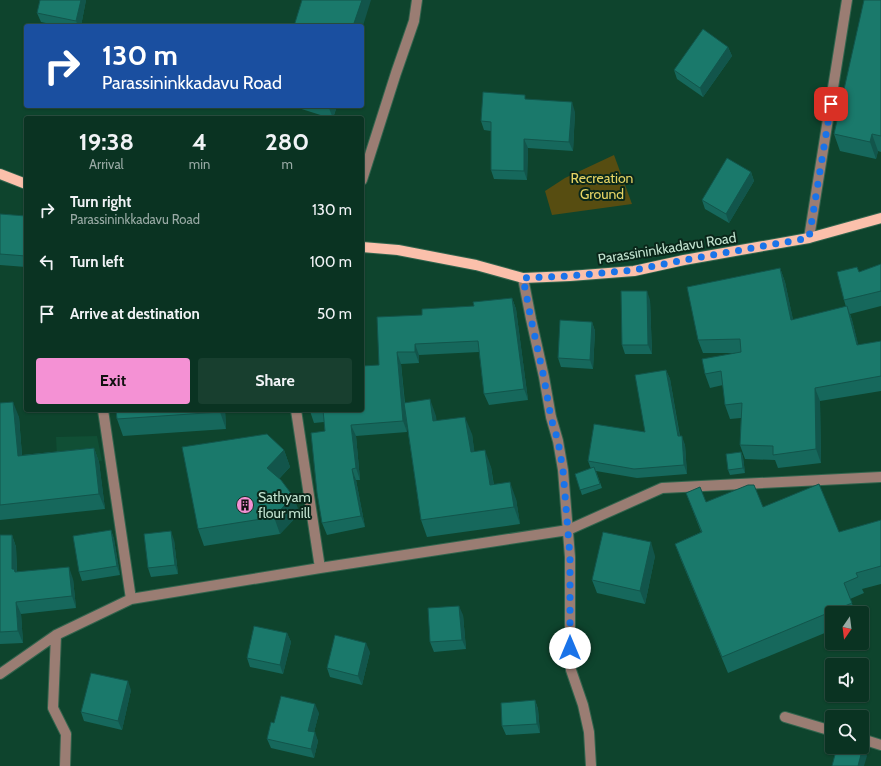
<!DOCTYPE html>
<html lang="en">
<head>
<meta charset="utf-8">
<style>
	body { margin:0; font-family:Cabin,sans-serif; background:#183f2f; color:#f1f3f6; height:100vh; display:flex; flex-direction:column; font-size:15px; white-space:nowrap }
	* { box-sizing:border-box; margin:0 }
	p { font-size:13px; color:#99aaa5 }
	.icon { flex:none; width:22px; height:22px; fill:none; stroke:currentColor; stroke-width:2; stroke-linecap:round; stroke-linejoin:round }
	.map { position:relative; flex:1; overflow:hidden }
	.panel { position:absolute; left:24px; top:116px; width:340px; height:296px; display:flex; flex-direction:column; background:#0a3322; border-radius:4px; box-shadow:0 1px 3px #0004,0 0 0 1px #2a4e40 }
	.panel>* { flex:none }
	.hud { position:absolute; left:24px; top:24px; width:340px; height:84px; border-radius:4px; box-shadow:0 1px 3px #0004,0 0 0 1px #2a4e40; background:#1a4fa0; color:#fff; overflow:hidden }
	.needle { width:26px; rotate:194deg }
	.tools { position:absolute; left:825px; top:606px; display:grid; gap:8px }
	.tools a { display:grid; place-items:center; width:44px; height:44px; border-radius:4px; background:#0a3322; box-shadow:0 1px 3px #0004,0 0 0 1px #2a4e40; font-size:20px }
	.pin { position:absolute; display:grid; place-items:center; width:34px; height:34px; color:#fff; margin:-17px; border-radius:8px; box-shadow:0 2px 6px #0006 }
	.me { position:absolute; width:44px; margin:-22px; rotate:0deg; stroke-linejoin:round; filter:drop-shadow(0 0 3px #0008) }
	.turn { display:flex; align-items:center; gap:14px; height:84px; padding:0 12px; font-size:18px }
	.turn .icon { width:52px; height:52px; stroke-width:2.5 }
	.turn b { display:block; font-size:28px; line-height:34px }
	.eta { display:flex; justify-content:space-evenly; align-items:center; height:68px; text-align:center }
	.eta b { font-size:24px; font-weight:800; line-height:28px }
	.primary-button { display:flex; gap:8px; margin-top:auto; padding:8px 12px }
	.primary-button a { flex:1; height:46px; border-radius:4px; background:#f491d4; color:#111; font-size:16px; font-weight:800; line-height:46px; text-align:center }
	.primary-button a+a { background:#183f2f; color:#f1f3f6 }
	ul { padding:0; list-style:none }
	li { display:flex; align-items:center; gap:12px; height:52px; padding:0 12px }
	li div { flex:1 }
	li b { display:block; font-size:15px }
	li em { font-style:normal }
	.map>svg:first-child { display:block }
	.built { fill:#104f35 }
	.green { fill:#574d11 }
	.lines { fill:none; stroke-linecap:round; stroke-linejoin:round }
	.minor-casing { stroke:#32644d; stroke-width:12 }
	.major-casing { stroke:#32644d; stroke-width:12 }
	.minor { stroke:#9a7d73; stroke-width:10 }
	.major { stroke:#fbc0ab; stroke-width:10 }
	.wall { fill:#16685c }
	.shaded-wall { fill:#12554b }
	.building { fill:#1a796b; stroke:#12554b }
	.route { stroke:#1a73e8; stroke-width:7; stroke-dasharray:0 12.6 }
	.labels { text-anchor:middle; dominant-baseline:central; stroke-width:4; stroke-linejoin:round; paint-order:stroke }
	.park-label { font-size:14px; fill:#e5d364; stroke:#0a271a }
	.street-label { font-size:14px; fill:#c1e2cf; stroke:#0a271a }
	.poi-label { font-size:14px; fill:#c1e2cf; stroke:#0a271a; text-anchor:start }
</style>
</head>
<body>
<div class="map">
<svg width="881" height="766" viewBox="0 0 881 766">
	<rect width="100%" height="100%" fill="#0e442d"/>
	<path class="built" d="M97 436 102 461 57 457 56 437Z"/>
	<path class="green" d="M614 155 632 204 552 215 545 191 565 178Z"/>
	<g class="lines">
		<g class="minor-casing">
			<path id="minor" d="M362 180 396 73 414 21 417 0
				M809 238 847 0
				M523 278 531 319 544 377 551 417 558 441 563 470 570 557V637L571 670 583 705 589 732 591 766
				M103 410 131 599
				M296 410 320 568 568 530 662 488 881 477
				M56 635 53 708 66 734 65 766
				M0 674 56 635 131 599 320 568
				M785 717 832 731
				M862 739 881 745"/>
		</g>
		<g class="major-casing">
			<path id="major" d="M0 174 26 184
				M362 247 398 250 476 265 523 278 570 276 634 271 684 260 809 238 881 218"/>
		</g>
		<use href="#minor" class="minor"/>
		<use href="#major" class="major"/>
	</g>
	<path class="wall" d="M86 0 81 26H60L41 22 37 13Z
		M881 0V152L878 151 876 159 840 151 834 134Z
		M728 47 732 56 703 97 677 79 674 70Z
		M527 100 575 112 573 151 528 148 527 180 494 179 491 170V131L484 130 481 121Z
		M292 106H337L333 118H330Z
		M751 172 754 181 729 223 705 209 702 200Z
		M0 214 26 216V267L0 265Z
		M881 264V306L850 314 852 320 858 345 881 341V391L820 401 821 463 778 468 775 460 745 459 740 445 741 418 730 419 725 405 723 385 710 388 705 374 738 353H703L698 340 780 268 785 282 793 320 846 307 844 300 859 272Z
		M512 298 516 309 528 400 489 405 484 394 479 352 419 355V363L401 364 405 403 436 416V421L472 434 474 451 491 467 494 485 516 499 520 524 427 537 421 520 406 418 407 432 356 436 360 480H356L365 527 327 535 322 523 325 431 324 422 314 423 310 411 379 365 422 315 474 306Z
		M650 300 652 354H625L622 345Z
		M592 322 595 331 593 369 561 367 558 358Z
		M666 370 670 379 680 436 685 445 687 474 637 478 596 471 602 488 582 495 575 474 591 469 588 461 645 432Z
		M0 403 19 417 22 455 94 448 99 462 105 509 0 520Z
		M116 410H225L226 429 123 436 117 419Z
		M284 450 290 467 279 479 300 513 280 534 204 546 198 529Z
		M741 452 743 457 745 473 730 475 728 470Z
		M686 493 706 502 763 507 839 532 881 520V584L862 589 864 593 850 599 856 613H832V630L728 673 681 560 675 544 701 532Z
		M111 530 114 539 120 575 82 581 79 572Z
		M0 535H12L16 547 17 572 73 579 76 608 21 614 23 643 0 644Z
		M174 540 178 574 151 577 148 568Z
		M655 556 645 604 597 593 592 580Z
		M463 615 466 649 434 652 430 642Z
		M287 633 291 642 283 674 250 667 247 658Z
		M370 652 362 685 330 677 327 668Z
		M131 690 122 730 84 721 81 712Z
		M535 700 538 709 540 733 506 735 502 726Z
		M319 713 314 732 318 741 314 758 271 748 267 739 274 723Z"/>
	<path class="shaded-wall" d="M81 0H86L81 26H78L76 21Z
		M362 0H371L362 29V26H353Z
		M728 47 732 56 703 97 700 88Z
		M572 102 575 112 573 151 569 142Z
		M328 106H337L333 118Z
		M872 134 878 151 876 159 870 142Z
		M524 139 528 148 527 180 524 171Z
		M751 172 754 181 729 223 726 214Z
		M780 268 785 282 796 334 791 320Z
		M647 291 650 300 652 354 648 345Z
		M512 298 516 309 528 400 524 389Z
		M847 306 852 320 862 359 857 345Z
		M592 322 595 331 593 369 590 360Z
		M415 344 419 355V363L415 352Z
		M397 352 401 364 407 432 403 421Z
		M666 370 670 379 681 445 678 436Z
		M815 388 820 401 821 463 816 449Z
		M430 399 436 416 439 438 433 421Z
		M13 402 19 417 23 470 18 456Z
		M220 410H225L226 429 220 412Z
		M465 417 472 434 477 469 471 452Z
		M351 425 356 436 360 480 356 468Z
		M682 436 685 445 687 474 684 465Z
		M94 448 99 462 105 509 99 494Z
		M284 450 290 467 273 485 267 468Z
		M485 450 491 467 496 502 490 485Z
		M741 452 743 457 745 473 743 468Z
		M352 469 356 480 365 527 361 516Z
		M510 482 516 499 520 524 514 507Z
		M293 496 300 513 280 534 274 517Z
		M111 530 114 539 120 575 117 566Z
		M171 531 174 540 178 574 175 565Z
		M12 535 16 547 17 575 12 569Z
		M651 542 655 556 645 604 640 591Z
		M69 567 73 579 76 608 72 596Z
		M16 602 21 614 23 643 18 631Z
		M459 606 463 615 466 649 462 640Z
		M287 633 291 642 283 674 280 665Z
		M366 643 370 652 362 685 358 676Z
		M128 681 131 690 122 730 118 721Z
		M535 700 538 709 540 733 537 724Z
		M315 704 319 713 312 740 308 731Z
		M315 732 318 741 314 758 311 749Z
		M863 747 867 756 864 766H858Z"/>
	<path class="building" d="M40 0H81L76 21 37 13Z
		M302 0H362L353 26H294Z
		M864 0H881V136L872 134 870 142 834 134Z
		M703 29 728 47 700 88 674 70Z
		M483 92 525 95V99L572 102 569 142 524 139V171L491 170V122L481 121Z
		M727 158 751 172 726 214 702 200Z
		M0 214 26 216V256L0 254Z
		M881 264V291L844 300 837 272 857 267 859 272Z
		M780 268 791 320 847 306 857 345 881 341V376L815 388 816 449 773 455V446L740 445 742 403 725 405 721 371 705 374 702 359 741 352 740 339 698 340 687 287Z
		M621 291H647L648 345H622Z
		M512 298 524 389 484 394 478 341 415 344V352H397L403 421 351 425 356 468 352 469 361 516 322 523 317 493 311 433 325 431 323 410 310 411 309 410H362V366L379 365 377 317 422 315V309L474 306 473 302Z
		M560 320 592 322 590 360 558 358Z
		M666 370 678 436H682L684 465 634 469 588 461 594 424 645 432 635 375Z
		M430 399 433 421 465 417 471 452 485 450 490 485 510 482 514 507 421 520 404 403Z
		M13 402 18 456 94 448 99 494 0 505V403Z
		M116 410H220V412L117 419Z
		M267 434 284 450 267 468 281 480 293 496 274 517 198 529 182 447Z
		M741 452 743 468 728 470 726 454Z
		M594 467 600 484 580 490 575 474Z
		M819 484 839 532 881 520V566L856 573 858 577 844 583 852 603 722 657 675 544 702 532 686 493 700 487 706 502 748 485H754L763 507Z
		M111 530 117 566 79 572 73 536Z
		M171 531 175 565 148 568 144 534Z
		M603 532 651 542 640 591 592 580Z
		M0 535H12V569H14L15 572 69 567 72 596 16 602 18 631 0 632Z
		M459 606 462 640 430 642 428 608Z
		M254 626 287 633 280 665 247 658Z
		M335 635 366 643 358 676 327 668Z
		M91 673 128 681 118 721 81 712Z
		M281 696 315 704 308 731 315 732 311 749 267 739 271 722 274 723Z
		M535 700 537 724 502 726 501 703Z
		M862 746 863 747 858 766H832L837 747H862Z"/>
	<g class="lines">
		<path class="route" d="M570 648V557L563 470 558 441 551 418 544 378 531 319 523 278 570 276 634 270 684 260 809 238 831 104"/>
	</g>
	<defs>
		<g id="building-disc" transform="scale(0.9)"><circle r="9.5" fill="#f491d4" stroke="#0a271a"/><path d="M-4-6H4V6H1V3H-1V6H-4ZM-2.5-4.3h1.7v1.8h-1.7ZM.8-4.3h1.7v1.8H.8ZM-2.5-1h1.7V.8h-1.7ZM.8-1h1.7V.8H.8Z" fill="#111"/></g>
	</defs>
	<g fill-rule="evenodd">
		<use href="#building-disc" x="245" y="505"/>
	</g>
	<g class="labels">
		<g class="park-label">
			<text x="602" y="178">Recreation<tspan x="602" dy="16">Ground</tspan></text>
		</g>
		<g class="street-label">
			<text transform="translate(667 248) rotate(-9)">Parassininkkadavu Road</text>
		</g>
		<g class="poi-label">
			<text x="258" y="497">Sathyam<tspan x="258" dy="16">flour mill</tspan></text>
		</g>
	</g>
</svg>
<div class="tools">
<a><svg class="needle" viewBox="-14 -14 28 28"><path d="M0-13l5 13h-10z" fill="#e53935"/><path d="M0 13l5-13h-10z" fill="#99aaa5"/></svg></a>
<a><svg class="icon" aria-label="sound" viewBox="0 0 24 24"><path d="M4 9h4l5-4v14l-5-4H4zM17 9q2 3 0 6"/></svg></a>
<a><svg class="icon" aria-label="search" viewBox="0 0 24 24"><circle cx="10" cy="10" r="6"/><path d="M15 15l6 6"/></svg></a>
</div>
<div class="pin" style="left:831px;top:104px;background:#d93025"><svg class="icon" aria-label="arrive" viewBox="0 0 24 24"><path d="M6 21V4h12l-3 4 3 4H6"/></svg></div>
<svg class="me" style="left:570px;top:648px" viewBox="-20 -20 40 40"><circle r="19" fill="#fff"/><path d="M0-13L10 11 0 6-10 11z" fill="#1a73e8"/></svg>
<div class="hud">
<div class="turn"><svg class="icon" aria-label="right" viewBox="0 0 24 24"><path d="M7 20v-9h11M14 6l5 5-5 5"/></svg><div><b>130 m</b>Parassininkkadavu Road</div></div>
</div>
<section class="panel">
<div class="eta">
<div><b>19:38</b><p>Arrival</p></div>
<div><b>4</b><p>min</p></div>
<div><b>280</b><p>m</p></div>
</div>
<ul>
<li><svg class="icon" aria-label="right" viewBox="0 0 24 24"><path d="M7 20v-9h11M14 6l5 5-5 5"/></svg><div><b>Turn right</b><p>Parassininkkadavu Road</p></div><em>130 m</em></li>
<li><svg class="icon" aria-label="left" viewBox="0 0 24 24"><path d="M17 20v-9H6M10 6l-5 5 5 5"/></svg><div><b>Turn left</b></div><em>100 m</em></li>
<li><svg class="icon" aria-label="arrive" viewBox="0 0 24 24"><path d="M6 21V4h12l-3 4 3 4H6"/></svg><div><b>Arrive at destination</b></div><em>50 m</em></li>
</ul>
<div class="primary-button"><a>Exit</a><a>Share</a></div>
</section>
</div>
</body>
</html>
